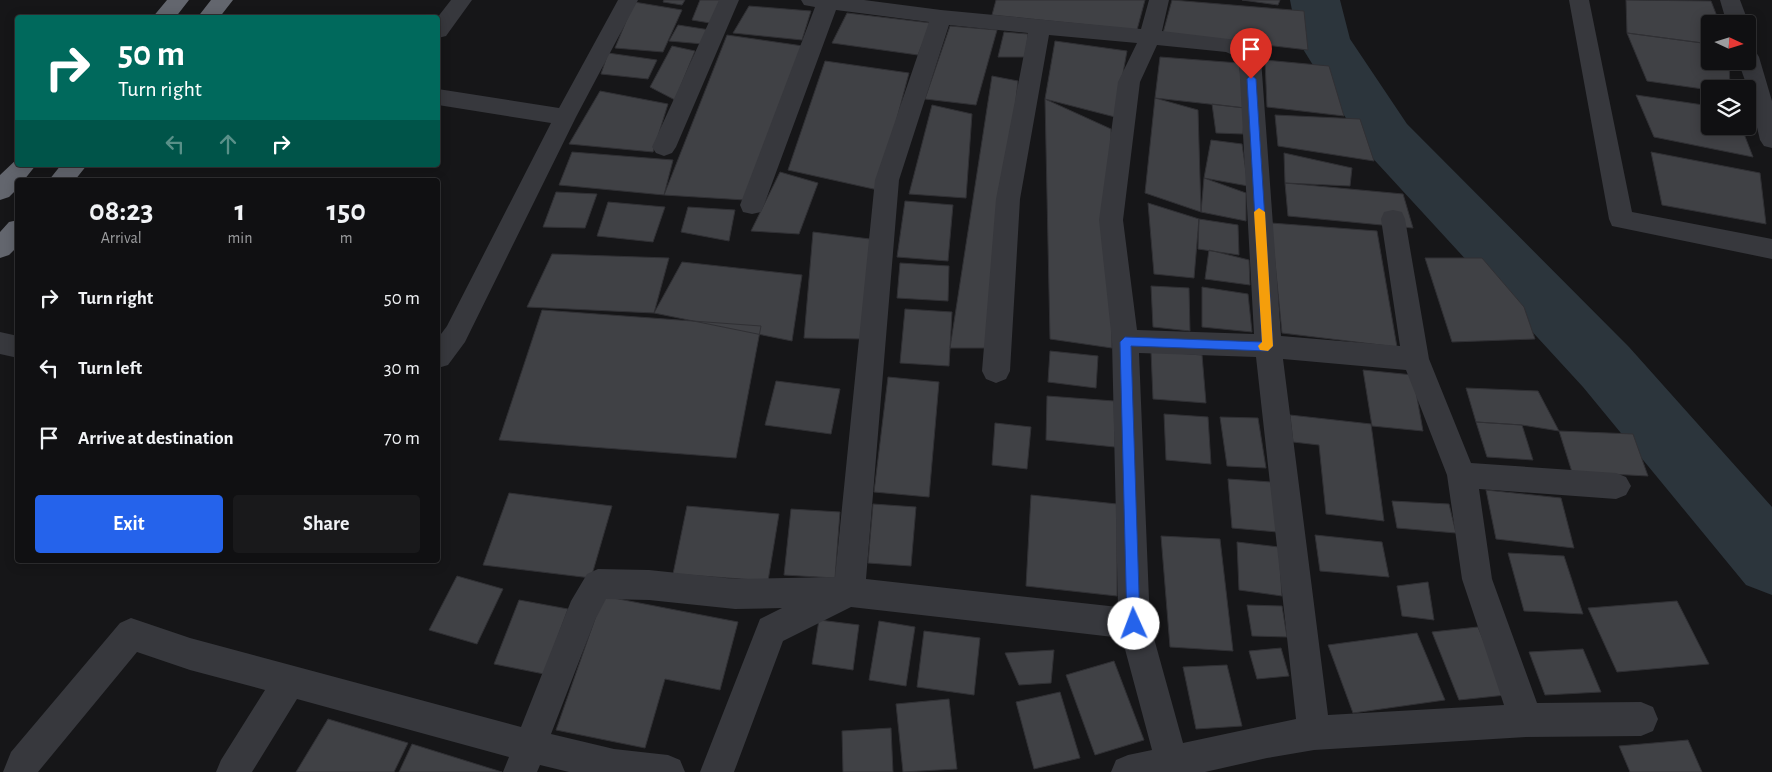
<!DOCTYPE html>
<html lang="en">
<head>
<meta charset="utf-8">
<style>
	body { margin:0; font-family:"Alegreya Sans",sans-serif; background:#19191b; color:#f1f3f6; height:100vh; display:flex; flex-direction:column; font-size:19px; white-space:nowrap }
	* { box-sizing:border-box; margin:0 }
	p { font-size:16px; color:#9c9d9f }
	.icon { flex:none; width:28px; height:28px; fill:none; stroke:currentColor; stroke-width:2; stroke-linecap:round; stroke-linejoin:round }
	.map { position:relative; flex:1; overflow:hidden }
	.details { position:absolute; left:15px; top:178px; width:425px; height:385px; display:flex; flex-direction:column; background:#101012; border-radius:5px; box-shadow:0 2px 12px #0003,0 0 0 1px #303032 }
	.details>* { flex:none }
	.top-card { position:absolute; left:15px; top:15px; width:425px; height:152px; border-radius:5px; box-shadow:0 2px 12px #0003,0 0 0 1px #303032; background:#00695c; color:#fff; overflow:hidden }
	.needle { width:32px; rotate:94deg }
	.fabs { position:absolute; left:1701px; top:15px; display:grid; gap:10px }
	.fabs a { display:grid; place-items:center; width:55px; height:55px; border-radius:5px; background:#101012; box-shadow:0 2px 12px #0003,0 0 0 1px #303032; font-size:25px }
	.pin { position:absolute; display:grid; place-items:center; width:42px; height:42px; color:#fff; margin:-51px -21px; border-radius:50% 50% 50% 0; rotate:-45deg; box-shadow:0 0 5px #0007 }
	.pin .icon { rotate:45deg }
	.me { position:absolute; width:55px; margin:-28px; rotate:358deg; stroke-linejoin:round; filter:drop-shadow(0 0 4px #0008) }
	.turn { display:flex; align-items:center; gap:18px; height:105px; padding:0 20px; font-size:22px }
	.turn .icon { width:65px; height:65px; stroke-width:2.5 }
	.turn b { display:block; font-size:35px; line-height:42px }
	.lanes { display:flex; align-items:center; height:48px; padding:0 20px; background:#0003; justify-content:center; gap:25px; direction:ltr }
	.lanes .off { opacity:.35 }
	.eta { display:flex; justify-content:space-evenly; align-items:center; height:85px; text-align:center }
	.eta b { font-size:30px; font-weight:700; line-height:35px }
	.cta { display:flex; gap:10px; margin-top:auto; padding:10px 20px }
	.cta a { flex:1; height:58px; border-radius:5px; background:#2563eb; color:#fff; font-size:20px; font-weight:700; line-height:58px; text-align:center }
	.cta a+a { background:#19191b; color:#f1f3f6 }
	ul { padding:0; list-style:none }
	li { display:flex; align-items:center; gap:15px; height:70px; padding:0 20px }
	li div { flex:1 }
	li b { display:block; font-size:19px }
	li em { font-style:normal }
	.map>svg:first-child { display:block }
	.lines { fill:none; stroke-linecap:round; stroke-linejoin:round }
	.river { fill:#2c353c; fill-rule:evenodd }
	.building { fill:#404145; stroke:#303034 }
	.street { fill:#37383d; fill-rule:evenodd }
	.highway { fill:#63666e; fill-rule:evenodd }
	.route { fill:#2563eb; stroke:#184099 }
	.slow { fill:#f59e0b }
</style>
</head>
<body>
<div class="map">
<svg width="1772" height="772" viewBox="0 0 1772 772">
	<rect width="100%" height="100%" fill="#161618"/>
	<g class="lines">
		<path class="river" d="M1290 0H1340L1350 39 1407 124 1629 347 1772 507V595L1746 585 1583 387 1367 152 1298 41Z"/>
	</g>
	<path class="building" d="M664 0H685L682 5 663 2Z
		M700 0H721L710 23 692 20Z
		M996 0H1145L1137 30 992 15Z
		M1172 0 1304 11 1308 50 1163 33Z
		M1242 0H1280L1278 5Z
		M1626 0 1711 1 1720 24H1710V44L1627 33Z
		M634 2 682 10 663 52 615 48Z
		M749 6 811 11 802 40 733 33Z
		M847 13 931 23 918 55 832 43Z
		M678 25 710 30 703 44 669 41Z
		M950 26 997 30 976 105 925 99Z
		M1004 32 1028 34 1026 57H998Z
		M1627 33 1710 44V61H1729L1730 89 1710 90 1647 81Z
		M727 35 803 46 745 200 664 195Z
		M1055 41 1127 51 1115 117 1045 99Z
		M672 46 695 51 675 100 650 87Z
		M608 53 657 60 648 79 601 74Z
		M1160 57 1239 63 1245 108 1155 98Z
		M1265 60 1329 66 1344 116 1267 107Z
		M825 61 909 73 878 190 788 170Z
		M992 76 1018 81 989 348H950Z
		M600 91 668 104 653 152 569 144Z
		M1636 95 1710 106V126H1741L1753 157 1654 137Z
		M1155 98 1198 110 1201 212 1145 193Z
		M1045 99 1111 129 1112 348 1050 339Z
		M1212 104 1245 108 1243 134 1216 133Z
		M932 105 972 114 966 198 909 194Z
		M1275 115 1360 119 1374 161 1278 146Z
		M1211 140 1242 144 1248 186 1204 178Z
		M572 152 673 160 664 195 559 185Z
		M1651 152 1760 173 1766 224 1662 205Z
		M1284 153 1352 168 1350 186 1285 183Z
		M780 172 818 183 799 234 751 231Z
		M1204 178 1246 193V221L1201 212Z
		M1285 183 1403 194 1413 228 1288 216Z
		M556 192 597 194 585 228 543 227Z
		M905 201 953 205 948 261 897 257Z
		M608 202 665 207 653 242 597 236Z
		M1148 203 1199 219 1194 278 1154 274Z
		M688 207 735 210 729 241 681 232Z
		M1199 219 1238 225 1239 255 1198 249Z
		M1271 223 1377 231 1397 347 1282 333Z
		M813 232 870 239 863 339 804 338Z
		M1209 250 1249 260 1250 285 1205 279Z
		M552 254 669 258 654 313 527 307Z
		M1425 258H1482L1524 307 1535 339 1452 342Z
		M682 262 802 275 792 341 654 313Z
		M900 263 949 266 948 301 897 298Z
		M1151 286 1189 288 1190 331 1153 327Z
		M1202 287 1248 294 1252 332 1202 327Z
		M905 309 952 312 949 366 900 363Z
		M542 310 761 326 736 458 499 440Z
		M1050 351 1098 356 1096 388 1048 382Z
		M1151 351 1202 355 1206 403 1153 399Z
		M1363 370 1413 375 1423 431 1372 426Z
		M888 377 939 382 929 497 874 492Z
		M776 381 840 389 831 434 765 425Z
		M1466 388 1538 391 1559 431 1522 425 1476 422Z
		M1047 396 1114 401 1115 447 1046 440Z
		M1164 414 1208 417 1211 464 1166 460Z
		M1290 415 1371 424 1384 521 1326 514 1319 445 1293 442Z
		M1220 417 1258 418 1266 468 1227 466Z
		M1476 422 1522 425 1533 460 1487 457Z
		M995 423 1031 427 1027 469 992 465Z
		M1559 431 1633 434 1648 476 1572 472Z
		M1228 479 1271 482 1277 532 1232 528Z
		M1486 490 1561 498 1574 548 1496 539Z
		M509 493 612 506 591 578 483 565Z
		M1031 495 1117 504V596L1026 586Z
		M1392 501 1449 504 1456 533 1397 528Z
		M873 504 916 507 911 566 868 563Z
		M687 506 779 514 768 581 673 574Z
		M791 509 840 512 835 578 784 575Z
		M1315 535 1382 542 1389 577 1320 571Z
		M1161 536 1220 539 1233 651 1170 647Z
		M1237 542 1279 547 1282 596 1239 590Z
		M1508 553 1564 556 1583 614 1524 611Z
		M457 576 503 589 477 644 429 630Z
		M1428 582 1434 620 1402 616 1397 586Z
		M603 596 738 622 720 690 665 679 645 748 556 730Z
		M519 600 568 609 544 674 494 664Z
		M1677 601 1709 664 1617 672 1588 608Z
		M1247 605 1282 606 1287 637 1252 636Z
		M819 620 859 625 853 670 812 664Z
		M879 621 915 627 906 686 869 680Z
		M1478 627 1506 695 1459 700 1432 632Z
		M924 631 980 638 974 695 917 687Z
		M1417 633 1445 700 1353 713 1328 645Z
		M1281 648 1289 676 1257 679 1249 651Z
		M1583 649 1601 692 1545 695 1529 652Z
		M1054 650 1051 683 1019 685 1005 653Z
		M1114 661 1144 740 1095 755 1066 675Z
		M1227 665 1242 726 1196 729 1183 667Z
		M1060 692 1080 758 1034 769 1016 702Z
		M949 699 957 769 903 772 896 704Z
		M328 719 408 743 394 772H296Z
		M891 728 893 772H843L842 731Z
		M1688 740 1702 772H1630L1619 746Z
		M412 744 502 772H399Z"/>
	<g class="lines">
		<path class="street" d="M451 0H472L446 36 438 38 437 18Z
			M618 0H638L576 117 465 342 448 365 438 368V338L447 326 551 123 438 105V89L559 108Z
			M719 0H739L676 147 672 153 664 156 656 153 652 147Z
			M801 0H864L941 10 1141 29 1149 0H1169L1162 31 1237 40 1251 46 1261 59 1281 336 1400 346 1381 219 1384 212 1393 210 1402 212 1405 219 1429 359 1471 463 1616 473 1626 477 1631 486 1626 495 1616 499 1479 489 1492 579 1537 703 1641 702 1653 707 1658 719 1653 731 1641 736 1526 737 1314 750 1267 758 1205 772H1111L1116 760 1128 755 1152 750 1122 638 851 607 783 641 734 772H700L760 619 782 608 735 609 649 600 606 599 595 620 551 734 614 749 668 755 680 760 685 772H569L540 765 537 772H503L509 757 297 699 252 772H216L221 760 265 690 190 670 137 652 38 772H3L11 752 120 623 131 618 190 638 521 727 571 601 587 574 598 569 649 570 735 579 835 577 875 180 929 22 836 10 764 205 761 212 752 214 743 212 740 205 815 7 804 5ZM949 25 1028 33 996 199 982 371 986 379 996 383 1006 379 1010 371 1020 199 1049 35 1137 43 1118 82 1099 220 1112 341 1118 607 866 579 899 180ZM1157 45 1226 52 1235 56 1239 61 1254 334 1137 330 1123 220 1140 82ZM1139 353 1256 357 1296 719 1183 743 1150 624ZM1283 359 1406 370 1447 475 1462 579 1504 705 1328 715Z
			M1569 0H1589L1632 212 1772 239V259L1612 226 1609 219Z
			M1720 0H1740L1749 24 1748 26V24H1727Z
			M1748 49 1756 52 1759 57 1772 101V148L1764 146 1760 140 1748 89 1738 61H1748Z
			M0 332 18 336V358L0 354Z"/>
		<path class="highway" d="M167 0H189L175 18H152Z
			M211 0H233L219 18H197Z
			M18 158V165H36L24 180H18V188L9 197 0 200V175Z
			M61 165H87L75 180H49Z
			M18 220V246L9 255 0 258V232L9 222Z"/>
	</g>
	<path class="route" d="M1251 75 1256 79 1273 346 1268 351 1131 346 1140 624 1138 629 1134 630 1129 629 1127 624 1120 342 1125 337 1262 342 1247 79Z"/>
	<path class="slow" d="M1259 208 1265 212 1273 346 1268 351 1260 350 1258 346 1262 342 1254 212Z"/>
</svg>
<div class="fabs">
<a><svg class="needle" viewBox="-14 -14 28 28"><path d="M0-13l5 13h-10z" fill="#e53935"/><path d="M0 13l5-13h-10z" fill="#9c9d9f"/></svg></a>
<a><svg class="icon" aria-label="layers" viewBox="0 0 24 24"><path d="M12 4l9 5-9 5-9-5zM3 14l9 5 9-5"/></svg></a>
</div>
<div class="pin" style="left:1251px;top:79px;background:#d93025"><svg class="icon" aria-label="arrive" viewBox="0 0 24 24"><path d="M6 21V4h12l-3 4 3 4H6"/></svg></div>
<svg class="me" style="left:1134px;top:624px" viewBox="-20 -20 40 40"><circle r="19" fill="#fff"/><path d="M0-13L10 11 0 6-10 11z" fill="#2563eb"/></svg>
<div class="top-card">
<div class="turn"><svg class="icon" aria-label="right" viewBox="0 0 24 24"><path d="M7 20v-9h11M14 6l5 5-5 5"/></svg><div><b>50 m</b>Turn right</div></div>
<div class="lanes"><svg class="icon off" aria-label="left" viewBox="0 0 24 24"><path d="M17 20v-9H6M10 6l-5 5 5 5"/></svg><svg class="icon off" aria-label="ahead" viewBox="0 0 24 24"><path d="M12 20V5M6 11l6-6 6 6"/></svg><svg class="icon" aria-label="right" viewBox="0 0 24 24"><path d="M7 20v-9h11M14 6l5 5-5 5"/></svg></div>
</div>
<section class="details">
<div class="eta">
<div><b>08:23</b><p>Arrival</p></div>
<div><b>1</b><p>min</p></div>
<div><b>150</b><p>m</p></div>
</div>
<ul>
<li><svg class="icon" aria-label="right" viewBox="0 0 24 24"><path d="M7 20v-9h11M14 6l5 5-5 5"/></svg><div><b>Turn right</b></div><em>50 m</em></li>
<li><svg class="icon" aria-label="left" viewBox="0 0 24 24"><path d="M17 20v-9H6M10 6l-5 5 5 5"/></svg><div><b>Turn left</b></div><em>30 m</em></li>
<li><svg class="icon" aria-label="arrive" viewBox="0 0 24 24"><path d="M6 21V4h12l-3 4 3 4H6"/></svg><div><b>Arrive at destination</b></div><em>70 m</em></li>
</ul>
<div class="cta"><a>Exit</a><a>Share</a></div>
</section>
</div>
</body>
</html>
